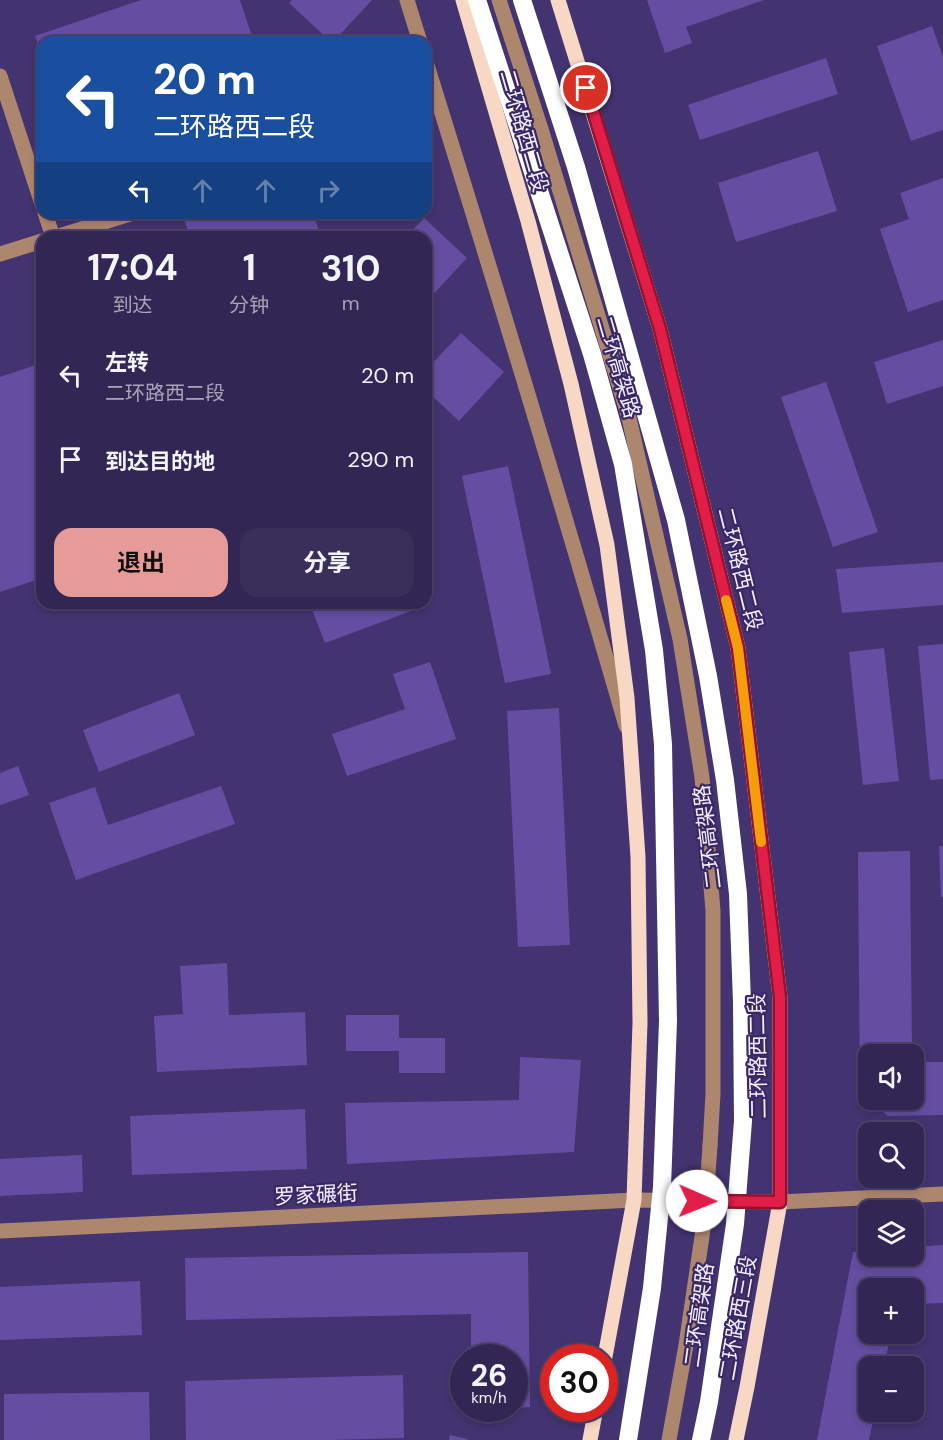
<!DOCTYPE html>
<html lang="zh">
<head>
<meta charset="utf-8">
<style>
	body { margin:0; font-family:"DM Sans","Noto Sans SC",sans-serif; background:#3a2e5a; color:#f1f3f6; height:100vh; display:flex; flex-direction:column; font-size:22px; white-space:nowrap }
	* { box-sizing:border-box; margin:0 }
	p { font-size:20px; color:#a8a5b8 }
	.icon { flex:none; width:33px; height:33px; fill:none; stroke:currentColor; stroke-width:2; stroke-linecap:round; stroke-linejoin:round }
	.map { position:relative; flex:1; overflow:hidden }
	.drawer { position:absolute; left:36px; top:231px; width:396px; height:378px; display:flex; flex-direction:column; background:#322654; border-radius:18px; box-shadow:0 3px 9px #0003,0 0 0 2px #4d436b }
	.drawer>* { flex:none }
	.top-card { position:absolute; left:36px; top:36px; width:396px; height:183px; border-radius:18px; box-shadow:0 3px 9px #0003,0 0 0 2px #4d436b; background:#1a4fa0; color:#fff; overflow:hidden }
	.tools { position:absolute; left:858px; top:1044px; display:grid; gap:12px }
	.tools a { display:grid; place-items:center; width:66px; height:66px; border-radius:12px; background:#322654; box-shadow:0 3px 9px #0003,0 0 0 2px #4d436b; font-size:30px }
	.speed { position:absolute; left:450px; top:1344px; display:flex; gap:12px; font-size:30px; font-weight:700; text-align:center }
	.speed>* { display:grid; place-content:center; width:78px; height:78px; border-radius:50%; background:#322654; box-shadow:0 3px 9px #0003,0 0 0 2px #4d436b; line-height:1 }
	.speed small { font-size:15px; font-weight:400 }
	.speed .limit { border:9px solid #d22; background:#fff; color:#111 }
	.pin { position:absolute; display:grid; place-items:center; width:51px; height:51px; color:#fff; margin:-26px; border:3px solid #fff; border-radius:50%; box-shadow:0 2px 6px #0007 }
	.me { position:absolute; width:66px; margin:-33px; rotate:91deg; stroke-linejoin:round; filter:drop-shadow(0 0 4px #0008) }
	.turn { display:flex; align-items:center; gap:21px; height:126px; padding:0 18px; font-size:27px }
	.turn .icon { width:78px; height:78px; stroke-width:2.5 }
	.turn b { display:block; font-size:42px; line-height:51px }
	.lanes { display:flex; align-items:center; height:57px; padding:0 18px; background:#0003; justify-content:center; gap:30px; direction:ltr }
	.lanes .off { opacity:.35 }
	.eta { display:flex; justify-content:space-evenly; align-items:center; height:102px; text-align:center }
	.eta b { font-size:36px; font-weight:700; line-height:42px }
	.action { display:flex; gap:12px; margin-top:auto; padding:12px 18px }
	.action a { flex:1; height:69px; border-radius:18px; background:#e69b98; color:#111; font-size:24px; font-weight:700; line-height:69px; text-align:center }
	.action a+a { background:#3a2e5a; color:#f1f3f6 }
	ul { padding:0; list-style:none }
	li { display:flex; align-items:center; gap:18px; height:84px; padding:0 18px }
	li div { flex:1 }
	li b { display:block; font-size:22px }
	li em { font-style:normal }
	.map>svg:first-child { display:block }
	.building { fill:#654ea2 }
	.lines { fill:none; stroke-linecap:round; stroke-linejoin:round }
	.minor { stroke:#ad866e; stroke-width:15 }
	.major { stroke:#f8d8c4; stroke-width:15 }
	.minor-bridge { stroke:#ad866e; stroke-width:15 }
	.highway-bridge { stroke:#fefefe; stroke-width:18 }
	.route-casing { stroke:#92132f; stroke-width:15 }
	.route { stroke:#e11d48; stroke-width:10 }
	.slow { stroke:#f59e0b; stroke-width:10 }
	.labels { text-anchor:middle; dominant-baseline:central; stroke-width:4.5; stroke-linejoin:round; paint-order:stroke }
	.street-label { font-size:21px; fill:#f1effe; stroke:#392864 }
</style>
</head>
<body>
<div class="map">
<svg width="943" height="1440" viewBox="0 0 943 1440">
	<rect width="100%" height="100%" fill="#433370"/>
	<path class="building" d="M141 0H240L254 42H42V56L35 36Z
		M292 0H372L333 42H331L289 3Z
		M647 0H764L686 27 692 43 665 53Z
		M932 26 943 57V130L911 141 877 46Z
		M826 58 838 94 700 140 688 105Z
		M818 151 837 211 736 242 718 183Z
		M943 178V300L908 312 880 229 909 219 900 193Z
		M182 213H313L321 237H190Z
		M424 218 467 258 426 302V237H406Z
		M461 333 504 372 459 421 426 390V370Z
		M943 340V386L887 404 874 362Z
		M42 363V578L0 592V377Z
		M826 382 878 532 833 547 781 397Z
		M508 466 551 674 505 683 462 476Z
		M943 562V605L842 613 836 569Z
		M426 594 430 604 325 643 310 604 426 603Z
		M943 644V779L930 780 918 646Z
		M884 648 899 781 863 785 849 652Z
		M430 662 456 739 347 776 332 734 405 709 393 674Z
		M179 693 195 735 99 772 83 730Z
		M559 708 570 945 518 947 507 711Z
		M18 766 29 795 0 805V773Z
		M221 786 235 824 76 880 49 803 95 787 108 825Z
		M939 846H943V897H941Z
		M910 851 912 1054H868V1100H914V1062H943V1115L888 1116 860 1094 858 852Z
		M227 963 229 1015 305 1012 307 1065 157 1072 154 1016 183 1014 180 966Z
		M346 1015H399V1038H445V1073H399V1051H346Z
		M520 1057 581 1060 574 1152 347 1164 345 1103 519 1100Z
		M305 1109 307 1169 132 1175 130 1116Z
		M82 1155 83 1192 0 1196V1159Z
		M943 1245V1303L914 1304V1288H868V1334H891L884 1366H868V1412H875L869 1440H817L853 1252 868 1251V1256H914V1247Z
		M528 1252 530 1407 514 1408V1358H471V1314L186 1320 185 1258Z
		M140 1281 142 1335 0 1340V1287Z
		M403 1375 404 1438 330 1440H186L185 1381Z
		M149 1392 150 1440H4V1394Z
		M450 1435 467 1439V1440H449Z"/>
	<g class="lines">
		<path class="minor" d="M407 0 420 42
			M499 0 541 129 628 414 680 639 702 777 713 911V1094L710 1146
			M426 62C495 283 562 504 626 726
			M0 76 42 204
			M45 213 53 237
			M56 237 133 213
			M0 254 42 241
			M0 1231 634 1200 780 1202 943 1194"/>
		<path class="major" d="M463 0 528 221 571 384 607 545 627 698 638 857 640 1023 634 1200 604 1362
			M558 0 660 329 738 648 780 997V1202L747 1387 736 1440
			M590 1440 596 1408"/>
		<path class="minor-bridge" d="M669 1440 686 1345 705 1216 710 1146"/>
		<path class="highway-bridge" d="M477 0 592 354 623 464 654 650 663 744 668 1021 662 1187 652 1288 628 1440
			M522 0 576 167 676 520 708 676 725 780 738 894 742 1002 743 1121 735 1224 709 1402 701 1440"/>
	</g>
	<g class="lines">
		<g class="route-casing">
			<path id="route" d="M586 88 660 329 738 648 780 997V1202L697 1201"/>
		</g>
		<use href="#route" class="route"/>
		<path class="slow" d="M726 600 738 648 761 842"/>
	</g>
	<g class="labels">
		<g class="street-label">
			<text transform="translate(524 131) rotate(74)">二环路西二段</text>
			<text transform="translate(618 367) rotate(74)">二环高架路</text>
			<text transform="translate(740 569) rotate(76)">二环路西二段</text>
			<text transform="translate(708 837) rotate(-97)">二环高架路</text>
			<text transform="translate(758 1056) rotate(-91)">二环路西二段</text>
			<text transform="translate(316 1195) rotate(-3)">罗家碾街</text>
			<text transform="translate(699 1315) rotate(-82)">二环高架路</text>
			<text transform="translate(738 1318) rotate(-80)">二环路西三段</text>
		</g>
	</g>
</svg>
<div class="tools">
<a><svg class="icon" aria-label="sound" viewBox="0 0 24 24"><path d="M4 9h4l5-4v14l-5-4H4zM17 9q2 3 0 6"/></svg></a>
<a><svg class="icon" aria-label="search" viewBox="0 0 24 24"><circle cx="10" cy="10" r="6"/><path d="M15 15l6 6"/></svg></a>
<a><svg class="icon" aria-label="layers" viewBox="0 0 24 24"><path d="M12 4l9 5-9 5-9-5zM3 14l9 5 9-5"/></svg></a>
<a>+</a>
<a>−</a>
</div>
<div class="speed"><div>26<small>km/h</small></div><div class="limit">30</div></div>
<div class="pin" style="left:586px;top:88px;background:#d93025"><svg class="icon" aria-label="arrive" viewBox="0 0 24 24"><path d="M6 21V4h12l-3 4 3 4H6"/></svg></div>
<svg class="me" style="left:697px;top:1201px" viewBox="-20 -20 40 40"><circle r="19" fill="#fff"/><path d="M0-13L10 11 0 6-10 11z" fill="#e11d48"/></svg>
<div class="top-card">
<div class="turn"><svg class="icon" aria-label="left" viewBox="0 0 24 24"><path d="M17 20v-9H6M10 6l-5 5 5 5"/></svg><div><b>20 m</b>二环路西二段</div></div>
<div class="lanes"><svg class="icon" aria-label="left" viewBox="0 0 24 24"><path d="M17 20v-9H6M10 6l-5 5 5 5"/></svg><svg class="icon off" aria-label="ahead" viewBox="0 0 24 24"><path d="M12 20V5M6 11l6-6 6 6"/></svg><svg class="icon off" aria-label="ahead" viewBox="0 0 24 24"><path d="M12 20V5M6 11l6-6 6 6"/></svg><svg class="icon off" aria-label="right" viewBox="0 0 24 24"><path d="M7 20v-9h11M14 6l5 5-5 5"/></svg></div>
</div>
<section class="drawer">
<div class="eta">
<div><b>17:04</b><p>到达</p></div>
<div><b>1</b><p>分钟</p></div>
<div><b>310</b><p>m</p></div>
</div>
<ul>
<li><svg class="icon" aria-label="left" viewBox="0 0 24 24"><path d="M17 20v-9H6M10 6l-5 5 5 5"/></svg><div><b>左转</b><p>二环路西二段</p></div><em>20 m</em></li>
<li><svg class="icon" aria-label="arrive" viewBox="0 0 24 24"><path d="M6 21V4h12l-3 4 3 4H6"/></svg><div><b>到达目的地</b></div><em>290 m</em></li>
</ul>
<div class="action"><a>退出</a><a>分享</a></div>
</section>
</div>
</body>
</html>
